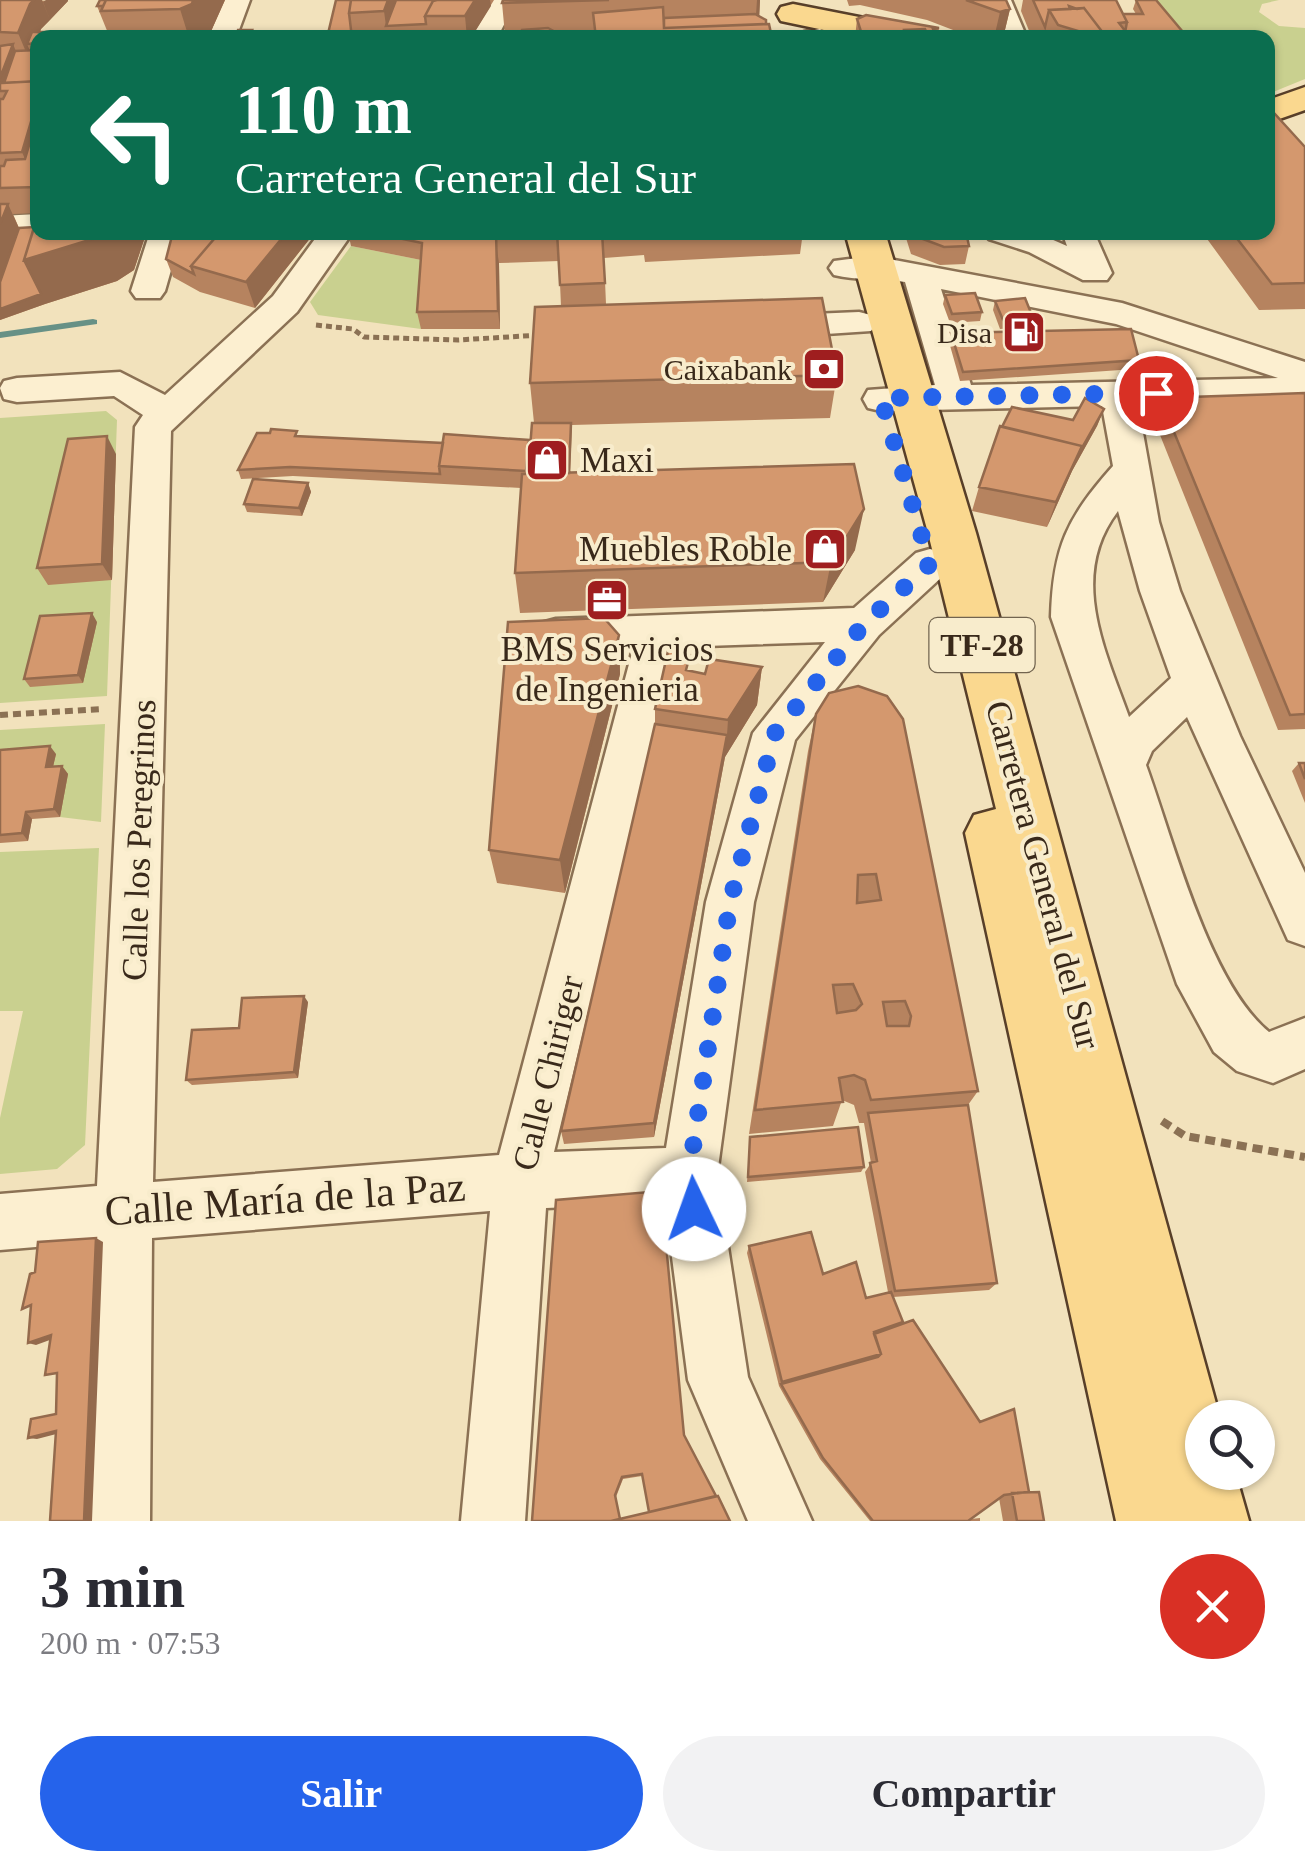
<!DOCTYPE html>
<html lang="es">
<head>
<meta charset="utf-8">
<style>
	body { margin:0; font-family:Georgia,serif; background:#f2f2f3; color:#2b2b33; height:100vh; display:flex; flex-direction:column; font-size:38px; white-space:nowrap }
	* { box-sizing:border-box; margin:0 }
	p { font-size:32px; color:#7c7c81 }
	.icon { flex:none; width:55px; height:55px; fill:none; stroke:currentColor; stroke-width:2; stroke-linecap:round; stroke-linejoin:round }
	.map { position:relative; height:1521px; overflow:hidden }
	.side { display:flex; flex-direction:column; background:#fff; flex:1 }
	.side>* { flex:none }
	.guide { position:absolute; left:30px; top:30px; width:1245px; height:210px; border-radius:20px; box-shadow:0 2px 8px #0004; background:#0b6e4f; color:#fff; overflow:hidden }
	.buttons { position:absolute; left:1185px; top:1400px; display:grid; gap:20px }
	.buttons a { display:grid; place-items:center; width:90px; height:90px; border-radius:50%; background:#fff; box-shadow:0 2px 8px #0004; font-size:50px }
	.pin { position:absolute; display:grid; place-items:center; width:85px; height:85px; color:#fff; margin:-42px; border:5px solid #fff; border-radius:50%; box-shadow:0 2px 10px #0007 }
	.me { position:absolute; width:110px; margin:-55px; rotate:357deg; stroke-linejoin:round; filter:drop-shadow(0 0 8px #0008) }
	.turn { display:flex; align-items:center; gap:35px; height:210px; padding:0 40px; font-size:45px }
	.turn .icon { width:130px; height:130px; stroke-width:2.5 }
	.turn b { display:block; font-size:70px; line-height:85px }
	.round { display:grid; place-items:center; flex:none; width:105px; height:105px; border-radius:52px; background:#f2f2f3 }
	.summary { display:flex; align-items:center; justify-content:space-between; height:170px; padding:0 40px }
	h1 { font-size:60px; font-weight:600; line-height:75px }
	.primary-button { display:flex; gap:20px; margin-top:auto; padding:20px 40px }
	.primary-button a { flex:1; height:115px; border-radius:60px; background:#2563eb; color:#fff; font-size:40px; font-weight:600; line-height:115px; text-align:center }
	.primary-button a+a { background:#f2f2f3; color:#2b2b33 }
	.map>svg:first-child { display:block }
	.green { fill:#c9d08f }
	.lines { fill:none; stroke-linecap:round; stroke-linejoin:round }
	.stream { fill:#679186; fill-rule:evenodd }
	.minor-casing { stroke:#8b7154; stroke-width:5 }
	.major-casing { stroke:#583f29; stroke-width:5 }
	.path-far2 { stroke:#8b7154; stroke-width:5; stroke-dasharray:6 4; stroke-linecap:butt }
	.path-far1 { stroke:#8b7154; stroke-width:6; stroke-dasharray:8 5; stroke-linecap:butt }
	.path { stroke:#8b7154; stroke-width:8; stroke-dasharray:10 6; stroke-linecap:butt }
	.minor { fill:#fcefd0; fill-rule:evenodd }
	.major { fill:#fad88f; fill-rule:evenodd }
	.wall { fill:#b6835f; fill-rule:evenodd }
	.shaded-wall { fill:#946a4d }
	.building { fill:#d4986e; stroke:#946a4d; stroke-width:2.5; fill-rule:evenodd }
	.route { stroke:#2563eb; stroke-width:18; stroke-dasharray:0 32.4 }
	.labels { text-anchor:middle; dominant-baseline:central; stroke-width:8; stroke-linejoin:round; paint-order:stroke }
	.far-poi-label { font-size:30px; fill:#39291a; stroke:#f8eccc; text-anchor:end }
	.shield { fill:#f8eccc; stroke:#72644f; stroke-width:2.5 }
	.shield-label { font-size:32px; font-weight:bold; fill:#39291a }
	.poi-label { font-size:35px; fill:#39291a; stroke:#f8eccc; text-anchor:start }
	.street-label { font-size:35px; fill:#39291a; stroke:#f8eccc }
	.near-street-label { font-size:42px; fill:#39291a; stroke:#f8eccc }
</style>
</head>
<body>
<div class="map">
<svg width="1305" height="1521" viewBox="0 0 1305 1521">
	<rect width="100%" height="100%" fill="#f2e2bc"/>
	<path class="green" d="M1147 0H1279L1262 4 1259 12 1279 26 1305 28V79L1268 94V38L1179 37Z
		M351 246 426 261 421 329 318 315 310 302Z
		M106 411 117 420 107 696 0 703V418Z
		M105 724 101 822 60 817 0 758V730Z
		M99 848 85 1145 57 1169 0 1174V1118L23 1011H0V852Z"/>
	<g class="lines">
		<path class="stream" d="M93 319 97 320V324L0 338V332Z"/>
		<g class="minor-casing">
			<path id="minor" d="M224 0H250L236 38H208Z
				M491 0H517L497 38H470Z
				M985 0H1011L1027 38H999Z
				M820 29 834 37 801 38 804 32Z
				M38 214V232H42L0 236V216Z
				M150 232H182L165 291 160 298H136L131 291Z
				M320 232H353L297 312 171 431 153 1182 499 1155 633 649 556 651 541 647 535 635 541 623 556 619 854 608 916 553 930 549 944 553 950 564 944 575 879 635 795 740 754 902 717 1175 748 1377 812 1521H748L688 1380 665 1203 546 1208 525 1521H461L490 1211 152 1238 150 1521H86L95 1242 0 1250V1194L97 1186 135 427 143 415 114 396 17 402 4 399 0 388 4 381 17 378 120 372 165 395 273 296ZM825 642 753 733 706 902 666 1148 554 1152 676 647Z
				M984 232H1035L1067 246 1062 232H1094L1112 273 1107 280H1083L1029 252 989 239Z
				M873 256 1122 303 1305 362V401L1138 405 1159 522 1180 591 1240 736 1305 873V946L1288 940 1187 717 1152 751 1146 765C1173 839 1209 983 1269 1032L1305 1018V1069L1273 1083 1237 1071 1214 1052 1177 984 1051 617C1053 547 1067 518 1113 466L1102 406 881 411 868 408 863 399 868 390 935 385 905 282C882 278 857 281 834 275L829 268 834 261ZM941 289 1116 324 1278 378 971 385ZM1118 511 1140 591 1171 678 1129 717C1105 650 1068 576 1118 511Z
				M859 312 871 315 876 323 871 331 766 338 754 335 749 327 754 319 766 316Z"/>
		</g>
		<g class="major-casing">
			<path id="major" d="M793 4 915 28 931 38H862L781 21 777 14 781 7Z
				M1305 87V110L1268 123V100Z
				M845 232H885L976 533 1220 1418H1202V1472H1235L1249 1521H1116L965 833 974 815 996 809 928 533Z"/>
		</g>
		<path class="path-far2" d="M316 325 353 329 364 337 458 340 541 335"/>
		<path class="path-far1" d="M0 715 103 709"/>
		<path class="path" d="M1162 1121 1185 1136 1305 1157"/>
		<use href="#minor" class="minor"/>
		<use href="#major" class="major"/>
	</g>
	<path class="wall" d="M0 0 68 1 41 29 38 38V213L13 214 19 228 38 232H144L145 237 134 270 117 281 45 304 0 320Z
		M225 0 208 38H110L97 6Z
		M336 0H494L471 38H327Z
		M503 0H760L759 16 772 38H594V33L505 35 502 3Z
		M847 0H1006L1010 9 1003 38H974L927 20 860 5 849 6Z
		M1023 0H1116L1123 14H1136L1133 9 1136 0 1188 38H1032L1021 11Z
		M857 19 939 28 937 38H855ZM925 29 927 34 905 35 904 30Z
		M1305 147V309L1259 310 1202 232H1268Z
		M173 232H315L255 308 200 292 173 277 166 259Z
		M348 232H803L800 254 645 262 644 255 604 258 606 304 837 375 830 418 572 425 570 473 855 550 823 602 520 613 515 573 521 488 293 476 241 479 238 470 299 436 530 447 534 423 530 383 561 306 559 261 499 263 500 329H421L417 312 421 260 351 246Z
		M907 232H966L969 246 965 264 940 265 911 254 906 238Z
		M945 295 982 312 980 321 950 323 943 304Z
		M995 301 1033 318 1030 327 1000 329 993 310Z
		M951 333 1139 360 1135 369 960 381 949 342Z
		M1305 393V729L1278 730 1152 415 1160 398Z
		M1104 409 1097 426 1072 471 1047 527 972 511 979 487 1073 420Z
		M116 454 112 580 48 585 37 568Z
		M308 483 311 492 302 516 247 512 244 504Z
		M97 622 83 683 30 687 24 679Z
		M619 635 620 674 565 893 497 883 489 850Z
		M762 667 757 705 725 757 654 1137 564 1144 561 1131 655 724V709L689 671 705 674Z
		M816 714 978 1091 968 1105 997 1283 989 1290 893 1297 903 1322 899 1325 980 1422 1029 1492 1044 1521H1003L999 1498 971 1519 980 1518V1521H870L820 1459 779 1386 747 1253 749 1246 823 1274 866 1298 888 1292 865 1172 871 1163 864 1123H859L854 1105 842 1100 833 1126 749 1134 808 751Z
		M0 750 56 754 53 767 62 766 68 774 60 817 32 819 28 841 0 843Z
		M1299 763H1305V803L1292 771Z
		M308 1002 298 1078 192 1085 186 1080 239 1028Z
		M750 1137 864 1167 861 1172 747 1182Z
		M684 1435 730 1521H532ZM642 1476 649 1512 620 1519 616 1497 623 1479Z"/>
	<path class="shaded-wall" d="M34 0H42L50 20 41 29 35 44H27L31 53 29 59 18 33 30 4Z
		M46 0H68V1L50 20 43 2Z
		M193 0H225L208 38H189L180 9Z
		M388 0H397L386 26 384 11Z
		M475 0H490L491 6 471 38H467L465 16Z
		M757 0H760L759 23 755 29Z
		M1010 9 1003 38H994L1000 12Z
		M13 44 26 76 0 87V78Z
		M38 98V181L36 185 22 152Z
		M8 204 23 237 0 305V224Z
		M107 232H144L145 237 134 270 117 281 45 304 0 320V309L24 260Z
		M287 232H315L255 308 246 282Z
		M497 250 499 263 500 329 498 311Z
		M1104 409 1097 426 1072 471 1079 453Z
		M107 436 116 454 112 580 102 564Z
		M1082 446 1072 471 1047 527 1056 502Z
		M308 483 311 492 302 516 299 508Z
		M864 509 855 550 823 602 831 562Z
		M92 613 97 622 83 683 78 675Z
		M619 635 620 674 565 893 560 860Z
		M762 667 757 705 725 757 654 1137V1123L727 735 728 720Z
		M50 746 56 754 51 775 46 767Z
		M62 766 68 774 60 817 54 809Z
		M26 812 32 819 28 841 22 833Z
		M304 996 308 1002 298 1078 294 1072Z
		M96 1238 103 1242 92 1521H84Z
		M51 1335 58 1337 36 1345 28 1343Z
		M56 1431 64 1432 37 1439 28 1438Z"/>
	<path class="building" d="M0 0H34L30 4 18 33 0 32Z
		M100 0H106L103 6H97Z
		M106 0H193L192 4 180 9 101 11Z
		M336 0H351L349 13 352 38H327Z
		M351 0H388L384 11 349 13Z
		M396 0H435L433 1 425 16 426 24 386 26Z
		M437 0H475L465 16H425L433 1Z
		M503 0H609L502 3Z
		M966 0H1006L1010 9 1000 12Z
		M1033 0H1116L1127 22 1119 23 1126 32 1105 33 1107 38 1084 8 1077 9 1069 6 1070 9 1049 10 1045 27Z
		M1136 0H1156L1188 38H1124L1127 22 1123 14H1143Z
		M663 7 664 28 769 24 772 38H596L593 13Z
		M1084 8 1107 38H1101L1058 25 1049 10Z
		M755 14 766 20V24L664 28V18Z
		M866 15 939 28 933 29 937 38H863L857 19ZM925 29 927 34 905 35 904 30Z
		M548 28 557 33V38H518L522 30Z
		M238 30H252L248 38H235Z
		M32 32H48L47 38H38V43L27 44Z
		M13 44 0 78V46Z
		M38 50V81L4 83 15 51Z
		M38 81V98L22 152 0 153V99H3L7 91H0V83Z
		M1268 113H1274L1305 147V283L1272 284 1232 232H1268Z
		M30 142H38V187L0 188V166H4L6 160 25 159Z
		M0 204H8L0 224Z
		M38 215V232H107L99 237 24 260Z
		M34 227 24 260 41 294 0 309V282L19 228Z
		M173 232H220L191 266 194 274 166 259Z
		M220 232H244L259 236 262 232H287L246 282 191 266Z
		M370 232H496L498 311 417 312 422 243Z
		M496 232H557L558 235 496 237Z
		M557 232H602L605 283 560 285Z
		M914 232H966L969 246 944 247 915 236Z
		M975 293 982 312 952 314 945 295Z
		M822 298 837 375 530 383 535 307Z
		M1025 298 1033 318 1003 320 995 301Z
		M1131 329 1139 360 963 372 951 333Z
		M1305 393V714L1290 715 1160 398Z
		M1085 398 1104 409 1079 453 1082 446 1002 427 1012 407 1073 420Z
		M532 423H571L569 473 528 474Z
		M1000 426 1082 446 1056 502 979 487Z
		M271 429 297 431 295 436 443 443 439 466 440 474 290 467 238 470 257 433H270Z
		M444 434 529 440 526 471 439 466Z
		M107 436 102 564 37 568 68 439Z
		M854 464 864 509 831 562 515 573 522 474Z
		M253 479 308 483 299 508 244 504Z
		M92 613 78 675 24 679 40 616Z
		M604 618 619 635 560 860 489 850 508 622Z
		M668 651 690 655 686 670 705 674 709 659 762 667 728 720 655 709Z
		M858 686 887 696 903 719 978 1091 871 1100 865 1080 854 1075 839 1078 843 1102 755 1110 816 714 829 693ZM876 874 881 900 857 903 858 875ZM853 984 862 1004 856 1010 837 1013 833 985ZM905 1001 911 1016 909 1026H887L883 1002Z
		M655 724 727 735 654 1123 561 1131Z
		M50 746 46 767 62 766 54 809 26 812 22 833 0 835V750Z
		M1299 763H1305V779Z
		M304 996 294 1072 186 1080 192 1030 239 1028 242 998Z
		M968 1105 997 1283 895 1291 870 1163 877 1161 868 1113Z
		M858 1127 864 1167 748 1177 750 1137Z
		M661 1191 684 1435 716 1496 649 1512 642 1474 622 1477 615 1495 620 1519 611 1521H532L556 1200Z
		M811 1232 823 1274 856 1262 866 1298 891 1292 903 1322 874 1332 881 1354 782 1382 749 1246Z
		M96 1238 84 1521H50L56 1431 28 1438 31 1419 56 1414 57 1373 45 1375 51 1335 28 1343 31 1305 22 1309 30 1274 35 1272 38 1242Z
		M913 1320 980 1422 1014 1409 1029 1492 1004 1495 968 1521H873L823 1458 781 1384 878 1357 881 1354 874 1334Z
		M1039 1492 1044 1521H1017L1012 1493Z
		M718 1496 730 1521H611Z"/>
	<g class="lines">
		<path class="route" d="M694 1209 689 1174 730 902 775 733 864 624 930 564 881 398 1156 393"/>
	</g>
	<defs>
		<g id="fuel-square" transform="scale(2.25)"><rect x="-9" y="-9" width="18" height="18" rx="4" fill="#9f1e1f" stroke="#f8eccc"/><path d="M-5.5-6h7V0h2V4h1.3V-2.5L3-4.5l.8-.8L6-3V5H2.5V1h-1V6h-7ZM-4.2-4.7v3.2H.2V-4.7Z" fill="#fff"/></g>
		<g id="bank-square" transform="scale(2.25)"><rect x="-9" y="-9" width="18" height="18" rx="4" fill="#9f1e1f" stroke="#f8eccc"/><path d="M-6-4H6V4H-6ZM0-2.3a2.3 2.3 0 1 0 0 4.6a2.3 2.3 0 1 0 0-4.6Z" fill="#fff"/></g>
		<g id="shop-square" transform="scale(2.25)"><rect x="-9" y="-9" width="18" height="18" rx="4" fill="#9f1e1f" stroke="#f8eccc"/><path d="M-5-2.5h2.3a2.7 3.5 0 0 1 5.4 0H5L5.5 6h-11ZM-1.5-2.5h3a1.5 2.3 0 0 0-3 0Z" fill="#fff"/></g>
		<g id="office-square" transform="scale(2.25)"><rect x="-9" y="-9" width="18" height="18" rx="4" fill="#9f1e1f" stroke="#f8eccc"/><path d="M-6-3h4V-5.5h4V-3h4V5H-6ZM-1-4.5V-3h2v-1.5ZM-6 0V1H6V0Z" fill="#fff"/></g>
	</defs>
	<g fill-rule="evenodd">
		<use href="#fuel-square" x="1024" y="332"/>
		<use href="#bank-square" x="824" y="369"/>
		<use href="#shop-square" x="547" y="460"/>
		<use href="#shop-square" x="825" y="549"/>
		<use href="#office-square" x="607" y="600"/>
	</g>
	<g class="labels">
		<g class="far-poi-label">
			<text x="992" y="332">Disa</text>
			<text x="792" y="369">Caixabank</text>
		</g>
		<rect class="shield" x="929.5" y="618" width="105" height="54" rx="8"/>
		<g class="shield-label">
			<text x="982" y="645">TF-28</text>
		</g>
		<g class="poi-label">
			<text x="580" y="460">Maxi</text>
			<text x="792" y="549" text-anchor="end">Muebles Roble</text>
			<text x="607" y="649" text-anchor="middle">BMS Servicios<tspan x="607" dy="40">de Ingenieria</tspan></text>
		</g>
		<g class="street-label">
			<text transform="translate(139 840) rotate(-88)">Calle los Peregrinos</text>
			<text transform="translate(1043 875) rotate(75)">Carretera General del Sur</text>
			<text transform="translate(548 1073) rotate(-76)">Calle Chiriger</text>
		</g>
		<g class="near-street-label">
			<text transform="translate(285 1199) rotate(-4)">Calle María de la Paz</text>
		</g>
	</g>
</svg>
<div class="buttons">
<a><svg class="icon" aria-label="search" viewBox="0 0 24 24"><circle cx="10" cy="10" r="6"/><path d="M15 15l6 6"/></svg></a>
</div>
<div class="pin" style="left:1156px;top:393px;background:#d93025"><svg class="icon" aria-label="arrive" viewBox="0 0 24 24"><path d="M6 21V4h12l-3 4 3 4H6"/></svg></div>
<svg class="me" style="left:694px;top:1209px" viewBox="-20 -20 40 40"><circle r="19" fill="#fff"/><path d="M0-13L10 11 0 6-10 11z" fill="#2563eb"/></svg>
<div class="guide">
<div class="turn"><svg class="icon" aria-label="left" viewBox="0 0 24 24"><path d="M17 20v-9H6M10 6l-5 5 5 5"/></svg><div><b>110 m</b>Carretera General del Sur</div></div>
</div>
</div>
<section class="side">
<div class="summary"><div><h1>3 min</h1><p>200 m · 07:53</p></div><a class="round" style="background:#d93025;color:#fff"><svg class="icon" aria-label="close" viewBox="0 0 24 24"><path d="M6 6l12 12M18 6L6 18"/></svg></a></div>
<div class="primary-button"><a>Salir</a><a>Compartir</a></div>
</section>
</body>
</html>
